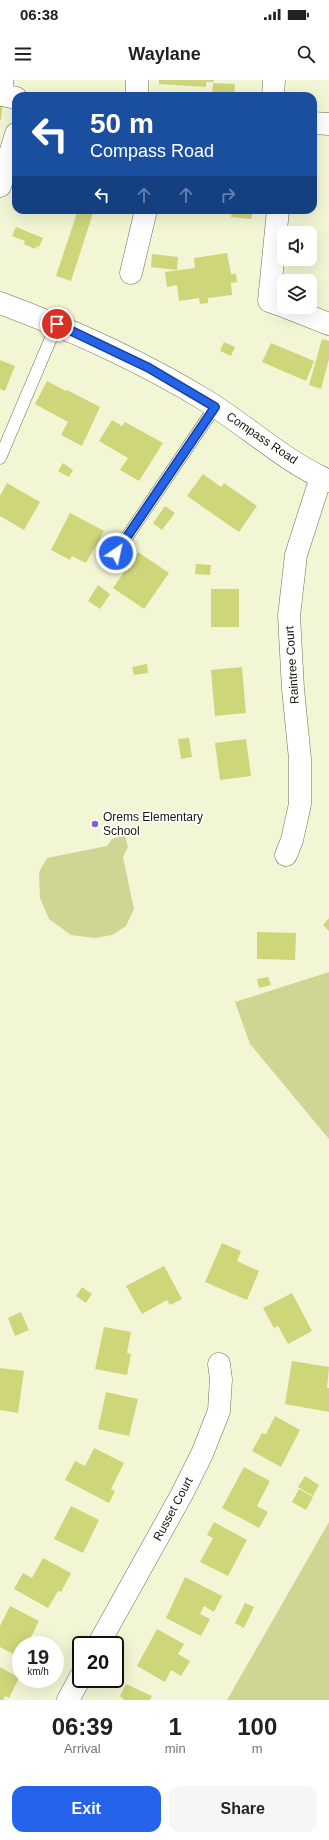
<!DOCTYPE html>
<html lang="en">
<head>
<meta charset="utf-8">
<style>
	body { margin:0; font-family:Arial,sans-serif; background:#f6f6f6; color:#222; height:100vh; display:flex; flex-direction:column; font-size:15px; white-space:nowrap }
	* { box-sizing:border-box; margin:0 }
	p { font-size:13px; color:#767676 }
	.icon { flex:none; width:22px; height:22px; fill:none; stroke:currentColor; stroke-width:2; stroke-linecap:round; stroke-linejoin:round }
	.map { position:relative; height:1620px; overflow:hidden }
	.sheet { display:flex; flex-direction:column; background:#fff; flex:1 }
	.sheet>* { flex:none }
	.guide { position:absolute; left:12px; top:12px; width:305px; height:122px; border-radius:12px; box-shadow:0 4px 16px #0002; background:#1a4fa0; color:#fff; overflow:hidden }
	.buttons { position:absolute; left:277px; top:146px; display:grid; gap:8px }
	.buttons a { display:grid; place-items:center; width:40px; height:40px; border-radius:8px; background:#fff; box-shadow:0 4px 16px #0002; font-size:20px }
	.speed { position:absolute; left:12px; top:1556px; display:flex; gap:8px; font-size:20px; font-weight:700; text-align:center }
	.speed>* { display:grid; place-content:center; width:52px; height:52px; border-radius:50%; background:#fff; box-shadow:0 4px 16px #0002; line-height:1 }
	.speed small { font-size:10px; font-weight:400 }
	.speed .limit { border:2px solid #111; border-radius:6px; background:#fff; color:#111 }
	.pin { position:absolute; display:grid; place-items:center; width:34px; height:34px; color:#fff; margin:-17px; border:2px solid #fff; border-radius:50%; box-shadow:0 1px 4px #0007 }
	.me { position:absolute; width:44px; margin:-22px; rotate:34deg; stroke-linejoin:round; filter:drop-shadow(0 0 3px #0008) }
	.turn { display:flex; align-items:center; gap:14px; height:84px; padding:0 12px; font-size:18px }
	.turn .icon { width:52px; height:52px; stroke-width:2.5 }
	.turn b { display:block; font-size:28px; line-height:34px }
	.lanes { display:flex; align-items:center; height:38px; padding:0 12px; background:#0003; justify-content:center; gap:20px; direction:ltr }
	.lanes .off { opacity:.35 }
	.eta { display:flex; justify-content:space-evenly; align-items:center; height:68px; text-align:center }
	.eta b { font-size:24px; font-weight:800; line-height:28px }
	.button { display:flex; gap:8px; margin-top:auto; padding:8px 12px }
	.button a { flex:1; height:46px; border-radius:12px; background:#2563eb; color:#fff; font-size:16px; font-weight:800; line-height:46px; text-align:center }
	.button a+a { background:#f6f6f6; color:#222 }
	.status { display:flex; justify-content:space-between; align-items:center; height:28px; padding:0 20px; background:#fff; direction:ltr }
	.status svg { height:11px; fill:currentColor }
	header { display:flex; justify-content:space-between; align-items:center; height:52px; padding:0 12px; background:#fff; font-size:18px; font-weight:800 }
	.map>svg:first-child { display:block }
	.green { fill:#d0d594 }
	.building { fill:#cfd579 }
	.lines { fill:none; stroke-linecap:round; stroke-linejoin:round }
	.lane-casing { stroke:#6e7153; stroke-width:13 }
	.street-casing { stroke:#6e7153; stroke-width:23 }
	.lane { stroke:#fff; stroke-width:12 }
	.street { stroke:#fff; stroke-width:22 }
	.route-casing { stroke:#184099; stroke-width:10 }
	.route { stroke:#2563eb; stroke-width:7 }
	.poi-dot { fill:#7f5fd9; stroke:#fff; stroke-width:1.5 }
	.labels { text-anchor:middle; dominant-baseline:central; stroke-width:3.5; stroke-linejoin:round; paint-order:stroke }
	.street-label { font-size:12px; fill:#15160a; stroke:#fff }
	.poi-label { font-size:12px; fill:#15160a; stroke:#fff; text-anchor:start }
</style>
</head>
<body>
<div class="status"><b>06:38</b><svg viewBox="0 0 49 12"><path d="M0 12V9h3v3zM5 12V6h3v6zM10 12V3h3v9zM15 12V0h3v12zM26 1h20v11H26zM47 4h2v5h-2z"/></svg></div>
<header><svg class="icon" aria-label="menu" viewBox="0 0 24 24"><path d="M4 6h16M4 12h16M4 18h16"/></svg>Waylane<svg class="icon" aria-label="search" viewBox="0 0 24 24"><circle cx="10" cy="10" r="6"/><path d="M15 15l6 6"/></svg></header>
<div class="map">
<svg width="329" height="1620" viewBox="0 0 329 1620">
	<rect width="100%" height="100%" fill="#f3f6d4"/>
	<path class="green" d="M125 755 128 767 123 777 134 829 126 846 112 855 95 858 71 855 49 839 40 818 39 792 47 778 107 766 112 759Z
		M329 892V1059L250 964 235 922Z
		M329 1442V1620H227Z"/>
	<path class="building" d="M159 0H214L213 2H206V7L159 4Z
		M213 3 235 4 234 16H212Z
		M0 23H3L1 40H0Z
		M52 130H66L65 133Z
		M78 130 93 133 71 201 56 196Z
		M232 130H253L251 139 231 137Z
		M16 147 43 158 39 167 37 166 35 169 24 164 25 161 12 156Z
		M227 173 231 194H236L237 202 231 203 232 215 208 218V223L200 224 199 218 179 221 177 205 167 207 165 192 195 188 194 178Z
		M152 174 178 177 177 190 151 187Z
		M322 259 329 261V279L321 309 309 305Z
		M224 262 235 267 231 276 220 271Z
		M271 263 314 281 306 301 262 282Z
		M0 280 15 286 5 311 0 309Z
		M47 301 66 311 67 310 100 327 82 366 61 355 68 342 35 324Z
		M112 340 122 346 125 342 163 363 139 401 120 390 128 378 99 361Z
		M63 383 73 390 69 397 58 391Z
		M203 394 221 407 224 403 257 426 239 452 187 416Z
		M7 403 40 422 24 450 0 436V416Z
		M165 426 175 433 162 450 153 443Z
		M70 433 104 451 86 483 72 476 70 480 51 470Z
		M138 472 169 493 144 529 113 508Z
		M196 484 211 485 210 495 195 494Z
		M98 505 110 514 100 529 88 521Z
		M211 509H239V547H211Z
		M147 584 148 593 134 595 132 587Z
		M242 587 246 633 215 636 211 590Z
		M189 658 192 677 181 679 178 659Z
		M246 659 251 696 220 700 215 663Z
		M329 838V851L323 845Z
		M257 852 296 853 295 880 257 879Z
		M268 897 271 905 259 908 257 899Z
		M222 1163 241 1171 237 1181 259 1191 247 1220 205 1202Z
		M164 1186 182 1219 170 1225 167 1220 142 1234 126 1206Z
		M82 1207 92 1214 86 1223 76 1216Z
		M292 1213 312 1251 288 1264 278 1246 274 1248 263 1228Z
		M21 1232 29 1250 15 1256 8 1238Z
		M104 1247 131 1252 127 1273 131 1274 127 1295 95 1289Z
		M292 1281 329 1287 327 1308H329V1332L285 1324Z
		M0 1288 24 1291 18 1333 0 1330Z
		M106 1312 138 1319 129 1356 98 1349Z
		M275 1336 300 1350 281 1387 252 1371 262 1353 266 1354Z
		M94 1368 124 1383 111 1409 115 1411 109 1423 65 1400 75 1381 85 1386Z
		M244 1387 270 1401 257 1426 268 1432 259 1448 222 1428Z
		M305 1396 319 1405 313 1416 298 1407Z
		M299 1409 313 1417 306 1430 292 1422Z
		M71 1426 99 1440 83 1473 54 1459Z
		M214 1442 247 1460 228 1496 200 1482 213 1458 207 1455Z
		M43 1478 71 1493 61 1512 58 1511 48 1528 14 1509 23 1493 32 1498Z
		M185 1497 222 1516 214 1532 204 1526 200 1534 210 1539 201 1556 166 1538Z
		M245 1523 254 1527 244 1548 235 1543Z
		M10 1526 39 1541 27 1565H21V1578L0 1567V1546Z
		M157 1549 184 1564 178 1574 190 1581 181 1596 171 1590 165 1602 137 1586Z
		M0 1587 19 1598 9 1618 5 1616 3 1620H0Z
		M126 1604 152 1616 150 1620H124L120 1616Z"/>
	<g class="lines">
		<g class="lane-casing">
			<path id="lane" d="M0 378 57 244
				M116 473 215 327"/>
		</g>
		<g class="street-casing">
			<path id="street" d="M2 0 3 15 16 18
				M137 16V0
				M273 16 274 0
				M313 43 329 44
				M0 106 16 54
				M278 130 269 221 284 226
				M131 193 146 130
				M0 223C70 249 141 281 205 320 246 345 284 381 329 401
				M286 227 329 244
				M286 775 292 760 300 724V679L293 609 289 536 296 475 321 397
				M98 1565 182 1414 202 1374 219 1331 221 1299 219 1284
				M68 1620 81 1596"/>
		</g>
		<use href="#lane" class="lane"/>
		<use href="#street" class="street"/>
	</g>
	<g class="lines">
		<g class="route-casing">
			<path id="route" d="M57 244 149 288 215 327 116 473"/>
		</g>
		<use href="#route" class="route"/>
	</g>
	<circle class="poi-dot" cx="95" cy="744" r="4"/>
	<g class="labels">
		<g class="street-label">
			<text transform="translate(262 358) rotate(34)">Compass Road</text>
			<text transform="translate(292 585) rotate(-94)">Raintree Court</text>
			<text transform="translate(173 1429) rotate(-62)">Russet Court</text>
		</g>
		<g class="poi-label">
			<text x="103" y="737">Orems Elementary<tspan x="103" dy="14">School</tspan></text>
		</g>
	</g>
</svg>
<div class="buttons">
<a><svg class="icon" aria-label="sound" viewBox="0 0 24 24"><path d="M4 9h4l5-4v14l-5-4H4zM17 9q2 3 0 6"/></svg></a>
<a><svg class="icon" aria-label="layers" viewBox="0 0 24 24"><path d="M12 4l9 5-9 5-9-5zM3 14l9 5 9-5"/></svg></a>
</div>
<div class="speed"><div>19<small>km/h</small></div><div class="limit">20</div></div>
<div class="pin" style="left:57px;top:244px;background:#d93025"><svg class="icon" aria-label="arrive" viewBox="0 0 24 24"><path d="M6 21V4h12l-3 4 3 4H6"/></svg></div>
<svg class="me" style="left:116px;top:473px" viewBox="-20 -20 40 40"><circle r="17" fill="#2563eb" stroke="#fff" stroke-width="3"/><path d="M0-11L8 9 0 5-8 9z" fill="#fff"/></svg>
<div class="guide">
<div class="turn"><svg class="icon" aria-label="left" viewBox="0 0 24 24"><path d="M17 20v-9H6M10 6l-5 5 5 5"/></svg><div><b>50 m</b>Compass Road</div></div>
<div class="lanes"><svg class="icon" aria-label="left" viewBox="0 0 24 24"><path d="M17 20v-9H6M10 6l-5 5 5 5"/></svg><svg class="icon off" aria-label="ahead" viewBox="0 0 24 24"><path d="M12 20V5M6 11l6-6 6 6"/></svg><svg class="icon off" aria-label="ahead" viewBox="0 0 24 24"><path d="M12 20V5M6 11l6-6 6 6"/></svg><svg class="icon off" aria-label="right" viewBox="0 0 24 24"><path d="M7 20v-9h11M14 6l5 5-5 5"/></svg></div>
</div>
</div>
<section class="sheet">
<div class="eta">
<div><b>06:39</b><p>Arrival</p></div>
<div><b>1</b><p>min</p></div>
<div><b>100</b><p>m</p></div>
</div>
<div class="button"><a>Exit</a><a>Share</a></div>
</section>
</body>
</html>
